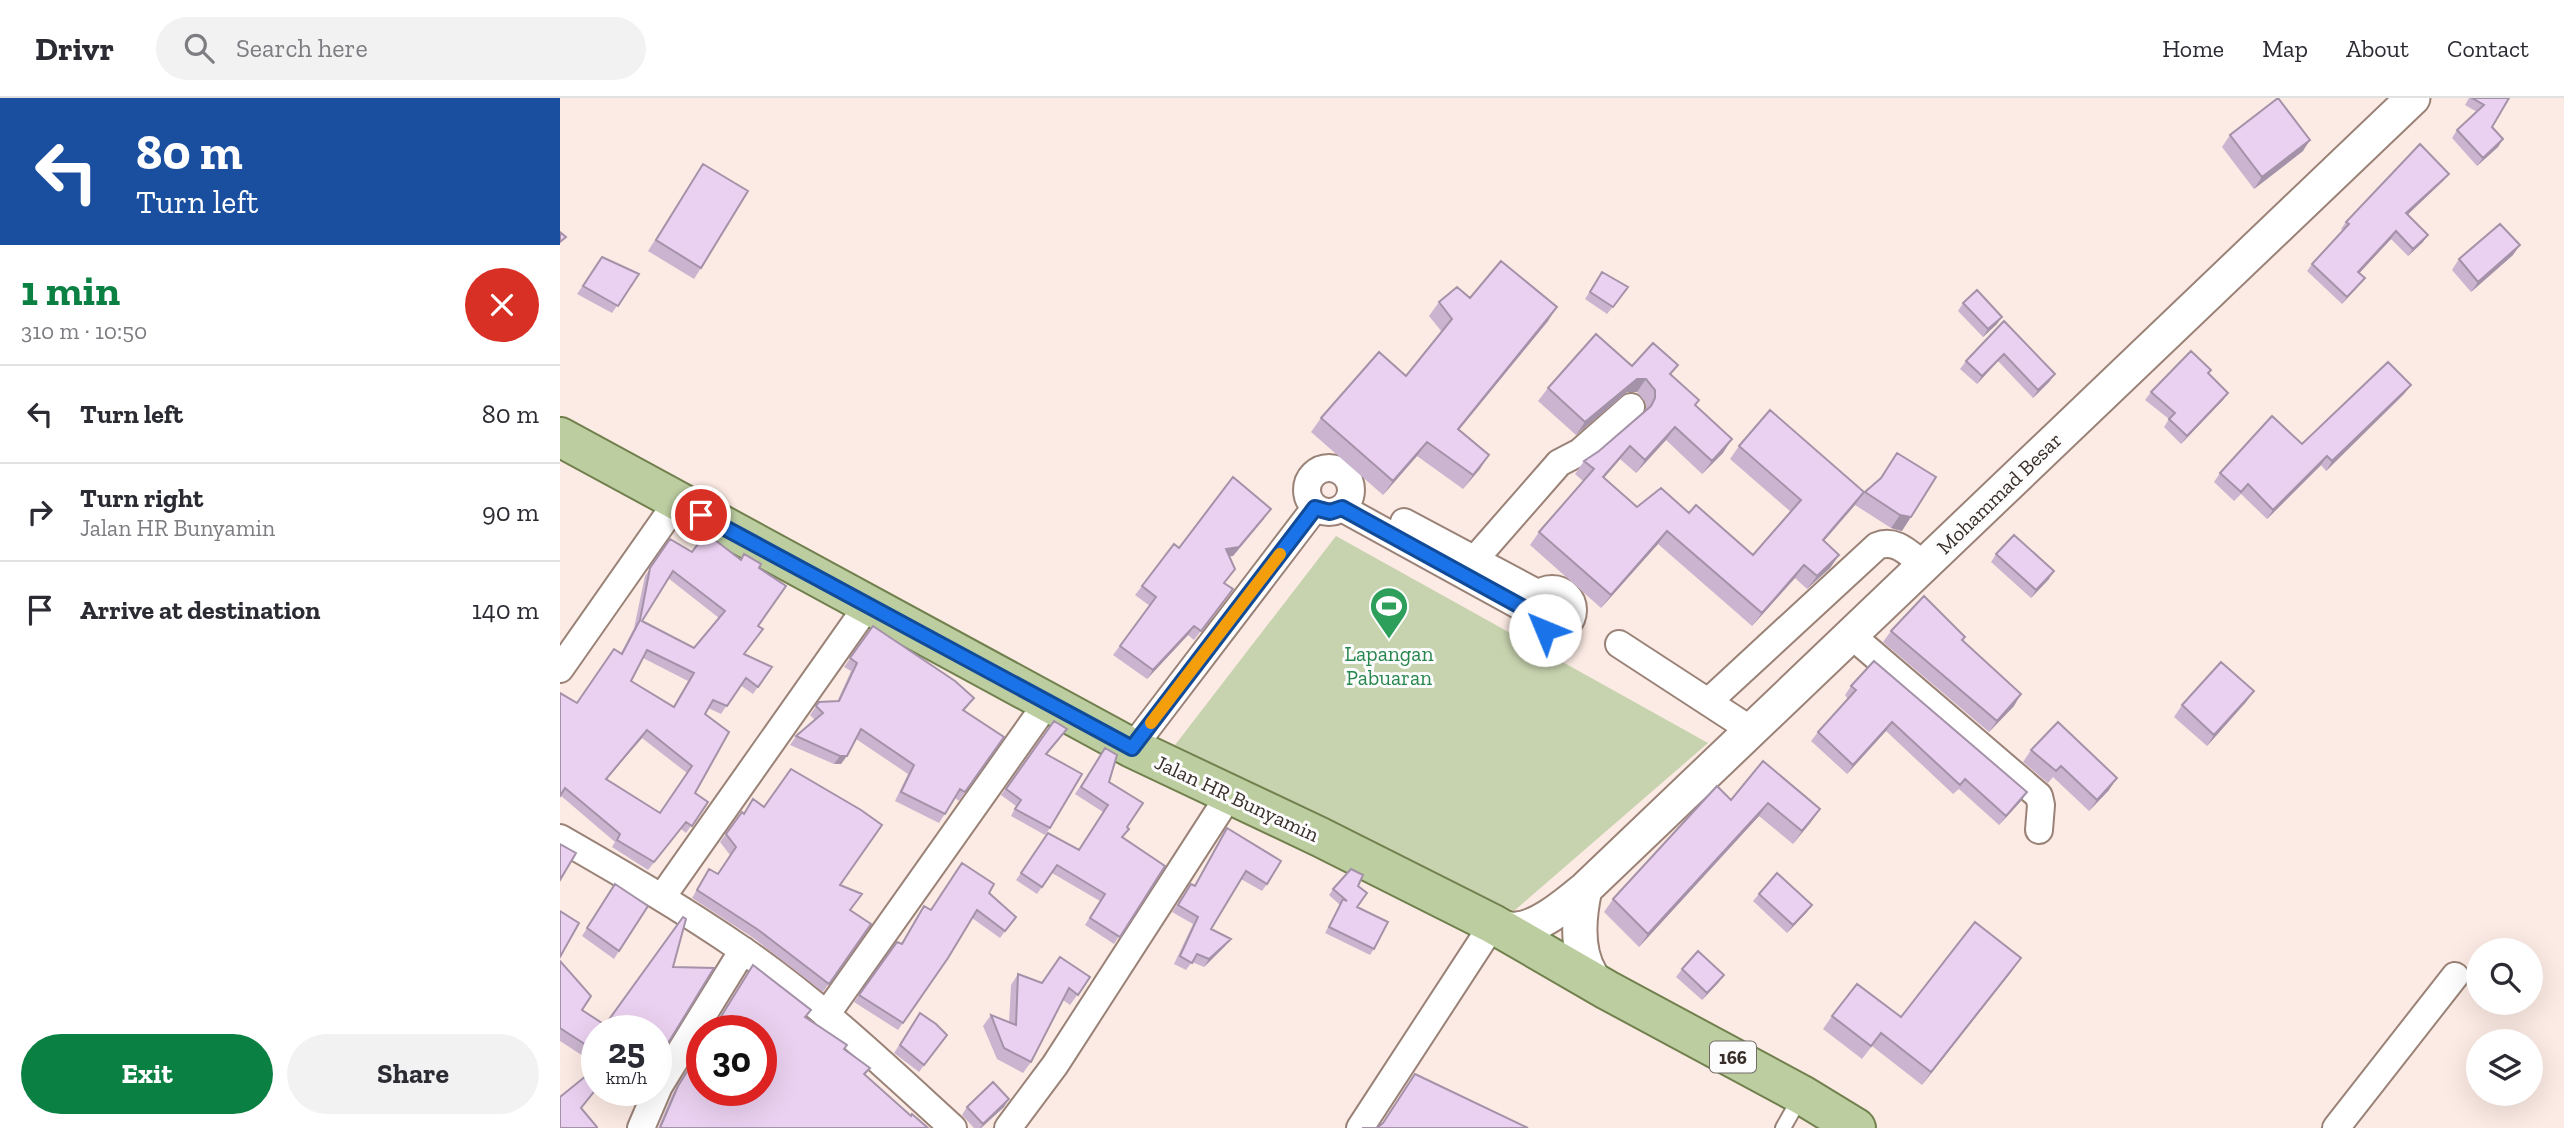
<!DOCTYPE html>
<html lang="en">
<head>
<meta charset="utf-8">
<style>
	body { margin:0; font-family:"Zilla Slab",serif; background:#f2f2f3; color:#2b2b33; height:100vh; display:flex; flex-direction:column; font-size:26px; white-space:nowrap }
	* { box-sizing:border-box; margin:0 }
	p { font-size:23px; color:#7c7c81 }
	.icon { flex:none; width:38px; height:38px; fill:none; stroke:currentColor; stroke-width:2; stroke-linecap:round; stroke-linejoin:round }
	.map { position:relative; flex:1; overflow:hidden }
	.panel { display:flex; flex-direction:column; background:#fff; width:560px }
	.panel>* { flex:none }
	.banner { background:#1a4fa0; color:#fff; overflow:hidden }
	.buttons { position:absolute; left:1906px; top:840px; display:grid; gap:14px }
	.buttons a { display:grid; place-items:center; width:77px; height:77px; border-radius:50%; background:#fff; box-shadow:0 7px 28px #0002; font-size:35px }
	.speed { position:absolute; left:21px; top:917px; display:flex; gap:14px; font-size:35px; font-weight:700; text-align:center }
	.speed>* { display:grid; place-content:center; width:91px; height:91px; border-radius:50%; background:#fff; box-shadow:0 7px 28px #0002; line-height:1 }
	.speed small { font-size:18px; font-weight:400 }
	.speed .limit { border:10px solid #d22; background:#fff; color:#111 }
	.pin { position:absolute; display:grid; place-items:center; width:60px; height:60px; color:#fff; margin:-30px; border:4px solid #fff; border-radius:50%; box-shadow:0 2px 7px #0007 }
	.me { position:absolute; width:77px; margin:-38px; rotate:315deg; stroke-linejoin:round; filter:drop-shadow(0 0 5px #0008) }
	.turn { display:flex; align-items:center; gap:24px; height:147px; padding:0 21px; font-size:32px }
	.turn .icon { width:91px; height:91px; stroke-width:2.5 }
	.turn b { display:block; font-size:49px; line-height:60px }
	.round { display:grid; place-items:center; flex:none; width:74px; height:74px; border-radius:37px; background:#f2f2f3 }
	.summary { display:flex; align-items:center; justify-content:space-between; height:119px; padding:0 21px }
	h1 { font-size:42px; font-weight:700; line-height:52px; color:#0b8043 }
	.action { display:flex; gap:14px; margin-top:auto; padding:14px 21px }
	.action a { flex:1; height:80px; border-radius:42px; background:#0b8043; color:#fff; font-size:28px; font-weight:700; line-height:80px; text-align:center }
	.action a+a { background:#f2f2f3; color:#2b2b33 }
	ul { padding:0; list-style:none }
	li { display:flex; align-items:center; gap:21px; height:98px; padding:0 21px; border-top:2px solid #e1e1e2 }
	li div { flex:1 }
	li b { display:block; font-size:26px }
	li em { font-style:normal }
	header { display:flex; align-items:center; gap:42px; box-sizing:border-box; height:98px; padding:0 35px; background:#fff; border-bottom:2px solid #e1e1e2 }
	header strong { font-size:33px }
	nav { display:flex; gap:38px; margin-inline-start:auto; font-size:24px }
	.search { width:490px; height:63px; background:#f2f2f3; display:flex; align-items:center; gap:18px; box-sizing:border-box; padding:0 24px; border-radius:38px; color:#7c7c81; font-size:26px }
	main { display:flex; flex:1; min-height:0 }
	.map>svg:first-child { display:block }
	.green { fill:#c7d2ae }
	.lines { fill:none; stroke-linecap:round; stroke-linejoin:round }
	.service-casing { stroke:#9a8277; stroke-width:18 }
	.minor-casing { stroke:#9a8277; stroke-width:30 }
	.tertiary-casing { stroke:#9a8277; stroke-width:37 }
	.primary-casing { stroke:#71804d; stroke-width:42 }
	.service { stroke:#fff; stroke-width:14 }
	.minor { stroke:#fff; stroke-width:26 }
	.tertiary { stroke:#fff; stroke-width:33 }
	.primary { stroke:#bccda0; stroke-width:38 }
	.wall { fill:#cab4cf; fill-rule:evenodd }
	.shaded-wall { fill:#a492a9 }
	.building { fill:#ebd1f1; stroke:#a492a9; stroke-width:2; fill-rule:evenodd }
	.route-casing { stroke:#114b97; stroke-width:18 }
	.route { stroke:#1a73e8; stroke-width:12 }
	.slow { stroke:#f59e0b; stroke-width:12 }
	.labels { text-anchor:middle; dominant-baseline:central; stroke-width:6; stroke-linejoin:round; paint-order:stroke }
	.shield { fill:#fcfcfc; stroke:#736c68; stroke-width:2 }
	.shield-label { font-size:19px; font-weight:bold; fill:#382e29 }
	.street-label { font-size:21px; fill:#382e29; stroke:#fcfcfc }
	.leisure-label { font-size:21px; fill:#27864d; stroke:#fcfcfc }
</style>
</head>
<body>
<header>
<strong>Drivr</strong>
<div class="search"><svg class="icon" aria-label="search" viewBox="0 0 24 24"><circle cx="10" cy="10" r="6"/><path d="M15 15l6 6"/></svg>Search here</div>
<nav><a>Home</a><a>Map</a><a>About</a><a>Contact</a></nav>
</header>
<main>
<section class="panel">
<div class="banner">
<div class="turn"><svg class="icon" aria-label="left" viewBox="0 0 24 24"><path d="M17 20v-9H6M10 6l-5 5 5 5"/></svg><div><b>80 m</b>Turn left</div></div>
</div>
<div class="summary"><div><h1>1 min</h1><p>310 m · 10:50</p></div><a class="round" style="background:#d93025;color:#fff"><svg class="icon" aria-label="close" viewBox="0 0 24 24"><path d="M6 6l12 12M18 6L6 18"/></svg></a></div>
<ul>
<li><svg class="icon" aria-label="left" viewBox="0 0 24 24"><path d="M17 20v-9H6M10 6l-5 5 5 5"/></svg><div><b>Turn left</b></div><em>80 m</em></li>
<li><svg class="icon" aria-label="right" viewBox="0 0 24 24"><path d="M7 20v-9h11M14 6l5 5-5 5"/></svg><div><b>Turn right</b><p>Jalan HR Bunyamin</p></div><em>90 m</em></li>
<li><svg class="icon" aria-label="arrive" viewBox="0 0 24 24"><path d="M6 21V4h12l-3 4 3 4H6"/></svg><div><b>Arrive at destination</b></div><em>140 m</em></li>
</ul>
<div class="action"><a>Exit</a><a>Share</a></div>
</section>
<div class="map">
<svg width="2004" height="1030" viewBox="0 0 2004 1030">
	<rect width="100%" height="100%" fill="#fcebe4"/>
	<path class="green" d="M776 438 1148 645 954 813 615 647Z"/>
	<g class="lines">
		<g class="service-casing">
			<path id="service" d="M1223 1030 1241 998"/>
		</g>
		<g class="minor-casing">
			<path id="minor" d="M747 392a22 22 0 1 1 44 0a22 22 0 1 1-44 0Z
				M782 410 971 514
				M844 424 979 496
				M915 461 999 365 1020 354 1071 309
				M971 512a21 21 0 1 1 42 0a21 21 0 1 1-42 0Z
				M1291 537 1479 698 1481 707 1479 732
				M1059 546 1191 632
				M0 571 117 404
				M1148 604 1317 448C1336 440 1349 456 1364 467
				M572 650 755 410
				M0 740C61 775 123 811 181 851 257 903 325 968 393 1030
				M102 799 308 507
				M266 917 487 605
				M81 1030 99 988 183 852
				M448 1030 495 967 670 696
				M800 1030 933 826
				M1776 1030 1895 878"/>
		</g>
		<g class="tertiary-casing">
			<path id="tertiary" d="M1025 791C1019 818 1015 851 1031 877 1034 883 1042 887 1047 892
				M933 826C940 828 949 832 956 831 979 830 1008 805 1025 791L1853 0"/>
		</g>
		<g class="primary-casing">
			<path id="primary" d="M0 339 572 650 760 739 933 826 1047 892 1242 997 1296 1030"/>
		</g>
		<use href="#service" class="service"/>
		<use href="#minor" class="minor"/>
		<use href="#tertiary" class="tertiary"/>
		<use href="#primary" class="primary"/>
	</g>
	<path class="wall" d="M1909 0H1949L1932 29 1943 41 1938 49 1917 68 1892 40 1897 32 1917 14 1905 7Z
		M1670 37 1743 53 1694 91 1662 49Z
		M143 66 141 170 134 181 88 153Z
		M1889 76 1883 83 1848 116 1863 144 1848 158 1831 141 1799 175 1805 180 1799 187 1782 206 1747 173 1752 166 1783 133 1781 131 1786 124Z
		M1953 157 1911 194 1892 172 1899 161Z
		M42 159 79 176 52 215 17 196Z
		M1042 174 1063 197 1047 216 1025 201Z
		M910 200 988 223 899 332 929 357 903 391 857 358 823 397 751 334 761 320 846 278 882 234 869 218 879 204Z
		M1403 205 1437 226 1423 239 1398 213Z
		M1444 223 1490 283 1473 300 1438 263 1417 286 1400 271 1406 263Z
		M1651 272 1649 276 1668 295 1663 302 1621 346 1604 329 1609 321 1585 302 1591 294Z
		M1111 277 1136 307 1163 355 1142 376 1106 342 1076 375 1060 361 1044 380 1077 409 1129 415 1193 457 1231 414 1170 361 1179 348 1304 394 1319 382 1337 355 1342 433 1331 430 1295 407 1264 443 1279 457 1270 470 1247 491 1235 480 1192 528 1098 446 1041 510 970 447 979 434 1023 383 1015 376 1024 363 1039 353 1086 312V305L1077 294H1067L1016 337 978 303 988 290Z
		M1851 287 1844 296 1766 373 1761 367 1707 421 1681 396 1674 403 1654 384 1660 375 1742 346Z
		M705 420 673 458H670L665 485 666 500 634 542 628 537 587 581 553 557 590 508 575 497 582 488 619 450Z
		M110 441 132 454 180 461 184 456 199 470 198 528 185 556 212 569 193 596 180 587 161 616 148 610 145 616 135 695 148 704 126 735 121 731 88 772 52 749 55 744 0 697 17 605 61 555 74 530 85 478ZM108 480 159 520 134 550 82 523ZM83 560 128 583 113 609 71 583ZM82 640 127 675 100 715 46 681Z
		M1436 456 1489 481 1471 500 1431 464Z
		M313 528 408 608 404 613 444 639 399 703 395 700 379 725 335 703 348 676 296 641 281 666H274L230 647 236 638 255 622 250 617 259 604H277L291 573 284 569Z
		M1331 533 1403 543 1454 608 1429 634 1323 544Z
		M1291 588 1461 703 1439 727 1399 691 1393 696 1326 633 1287 676 1251 643 1258 634 1288 601 1285 597Z
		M1694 593 1686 604 1647 648 1614 619 1622 607Z
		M494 623 502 637 487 656 490 730 485 737 451 718 456 708 441 697Z
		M545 650 549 684 567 729 563 739 605 768 554 846 525 827 540 803 492 775 477 796 456 782 488 735 518 752 543 714 515 696Z
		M1471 652 1549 692 1529 713 1493 679 1488 685 1463 664Z
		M1171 702 1260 711 1233 746 1199 718 1079 849 1044 814 1053 801Z
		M182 714 280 787 290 812 311 826 263 894 192 839 132 800 149 771 158 776 170 757 160 744Z
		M667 730 707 786 702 793 681 781 651 831 665 848 644 869 632 864 626 872 614 866 633 826 612 814 631 786 634 788Z
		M55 786 59 853 54 861 22 838Z
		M798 788 797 809 814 851 810 857 765 835 780 807 769 797 773 791Z
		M429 795 456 819 440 840 412 820 388 860 338 932 294 904 337 844 341 846 364 808 371 812Z
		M1199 796 1252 807 1246 815 1227 835 1193 803Z
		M0 863 22 912 45 927 113 869 110 942 96 960V933H37V967L0 943Z
		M193 867 246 919 284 951 310 970 305 977 351 1018 368 1030H98L113 995 142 949V992L201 933H152Z
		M1122 871 1164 877 1158 885 1142 902 1116 879Z
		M1452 873 1362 987 1312 948 1302 961 1263 931 1272 918 1341 919Z
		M458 876 482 885 530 879 510 907 503 902 471 964 463 975 437 961 423 928 431 917 449 925 451 887Z
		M360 915 387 937 359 974 334 955Z
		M47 992H71L63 1002Z
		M407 1009H444L421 1030H414L402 1017Z"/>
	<path class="shaded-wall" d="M1943 41 1938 49 1917 68 1923 60Z
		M1750 42 1743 53 1694 91 1702 79Z
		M1889 76 1883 83 1841 123 1846 115Z
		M1836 133 1831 141 1793 182 1798 174Z
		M1868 137 1863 144 1848 158 1853 151Z
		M1960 147 1953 157 1911 194 1918 184Z
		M1805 180 1799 187 1782 206 1787 199Z
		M997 209 988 223 888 345 898 331Z
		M1442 219 1437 226 1423 239 1428 231Z
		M1444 256 1438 263 1417 286 1422 278Z
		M1495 276 1490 283 1473 300 1478 292Z
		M1077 281H1086L1077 294H1067L1016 337 1025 324Z
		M1851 287 1844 296 1766 373 1772 363Z
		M1668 295 1663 302 1621 346 1627 338Z
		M1115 329 1106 342 1076 375 1085 362Z
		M1172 341 1163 355 1142 376 1152 363Z
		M867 344 857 358 823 397 833 383Z
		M1070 348 1060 361 1033 392 1043 379Z
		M929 357 920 371 903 391 913 377Z
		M1767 358 1761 367 1707 421 1713 412Z
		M1304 394 1295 407 1253 455 1263 442Z
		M711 411 673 458 660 460 666 451Z
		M1340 417 1351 419 1342 433 1331 430Z
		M1107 433 1098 446 1041 510 1051 497Z
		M1279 457 1270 470 1247 491 1257 478Z
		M1244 467 1235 480 1192 528 1202 515Z
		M1494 473 1489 481 1471 500 1476 492Z
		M634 528 628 537 587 581 593 572Z
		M1694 593 1686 604 1647 648 1654 637Z
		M1461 596 1454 608 1429 634 1437 623Z
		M1332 624 1326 633 1287 676 1293 667Z
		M87 632 82 640 40 688 46 681Z
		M280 658H287L281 666H274Z
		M1557 680 1549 692 1529 713 1537 702Z
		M1467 694 1461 703 1439 727 1446 718Z
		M1208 705 1199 718 1079 849 1088 836Z
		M1260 711 1251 724 1233 746 1242 733Z
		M1252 807 1246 815 1227 835 1233 827Z
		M671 841 665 848 644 869 649 861Z
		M1461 860 1452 873 1362 987 1371 974Z
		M1164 877 1158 885 1142 902 1147 895Z
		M449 1001 444 1009 421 1030H420Z"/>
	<path class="building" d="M1718 0 1750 42 1702 79 1670 37Z
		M1912 0H1949L1932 29 1943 41 1923 60 1897 32 1924 7Z
		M1860 46 1889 76 1846 115 1868 137 1853 151 1836 133 1798 174 1805 180 1787 199 1752 166 1789 126 1786 124Z
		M143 66 188 93 141 170 96 142Z
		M1940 126 1960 147 1918 184 1899 161Z
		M0 134 6 139 0 144Z
		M42 159 79 176 58 208 23 188Z
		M941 163 997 209 898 331 929 357 913 377 867 344 833 383 761 320 819 254 846 278 892 221 879 204 897 189 910 200Z
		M1042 174 1068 189 1053 209 1030 194Z
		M1417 192 1442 219 1428 231 1403 205Z
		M1444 223 1495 276 1478 292 1444 256 1422 278 1406 263Z
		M1036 236 1072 268 1093 245 1118 267 1110 276 1139 302 1135 307 1172 341 1152 363 1115 329 1085 362 1070 348 1043 379 1077 409 1101 390 1129 415 1136 407 1193 457 1241 402 1179 348 1210 312 1304 394 1263 442 1279 457 1257 478 1244 467 1202 515 1107 433 1051 497 979 434 1034 371 1024 363 1039 353 1091 308 1095 300V292L1086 281H1077L1025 324 988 290Z
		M1631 253 1651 272 1648 275 1668 295 1627 338 1609 321 1615 315 1591 294Z
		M1828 264 1851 287 1772 363 1767 358 1713 412 1688 386 1681 394 1660 375 1712 318 1742 346Z
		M1337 355 1376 379 1351 419 1340 417 1305 394 1321 380Z
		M673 379 711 411 679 449 666 451 675 471 664 485 673 491 641 533 634 528 593 572 560 548 596 499 582 488 614 446 619 450Z
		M146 435 181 462 184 456 201 466 199 470 226 488 198 528 203 531 184 556 212 569 198 589 186 580 167 608 153 602 145 616 169 634 135 695 148 704 132 728 126 724 94 764 57 742 60 736 5 690 0 698V595L17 605 54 551 62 556 80 522 90 470 110 441 132 454ZM113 473 165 513 134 550 82 523ZM87 552 134 575 114 609 71 583ZM87 632 132 668 100 715 46 681Z
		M1454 437 1494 473 1476 492 1436 456Z
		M1364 498 1405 539 1402 542 1461 596 1437 623 1331 533Z
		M313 528 395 583 414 600 403 612 444 639 405 694 400 691 385 716 341 694 354 667 301 631 287 658H280L236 638 263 615 256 608 259 604 279 603 297 565 290 560Z
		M1314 563 1467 694 1446 718 1405 681 1400 687 1332 624 1293 667 1258 634 1296 592 1291 588Z
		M1661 564 1694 593 1654 637 1622 607Z
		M494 623 507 631 486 656 522 676 490 730 455 711 461 702 446 691Z
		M1498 624 1557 680 1537 702 1501 668 1496 673 1471 652Z
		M545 650 557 657 549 684 583 705 567 729 569 731 562 739 605 768 560 839 530 820 545 796 497 767 482 789 461 775 488 735 519 752 548 707 521 689Z
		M1203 663 1260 711 1242 733 1208 705 1088 836 1053 801 1157 688 1171 702Z
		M231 671 301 712 322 727 280 787 302 796 290 812 311 826 269 886 197 831 137 792 149 771 158 776 176 749 166 736 182 714 184 716 193 701 204 709Z
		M667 730 721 763 707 786 686 773 651 831 671 841 649 861 637 856 632 865 620 858 638 819 618 807 631 786 635 788Z
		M0 746 16 755 0 782Z
		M402 765 434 786 429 795 456 819 445 833 417 812 388 860 343 925 299 897 337 844 342 846 364 808 371 812Z
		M791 771 803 777 798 788 807 795 797 809 828 824 814 851 769 829 783 801 787 803 773 791Z
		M1217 775 1252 807 1233 827 1199 796Z
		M55 786 88 808 59 853 27 830Z
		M0 813 19 825 0 859Z
		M123 819 126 821 113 869 154 870 110 942 96 959V933H37V954L0 930V863L31 898 22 912 45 927Z
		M1415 824 1461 860 1371 974 1321 935 1311 948 1272 918 1297 886 1341 919Z
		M1138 853 1164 877 1147 895 1122 871Z
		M500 859 530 879 518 897 509 890 471 964 444 950 431 917 456 927 458 876 482 885Z
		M193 867 251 912 245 919 287 947 284 951 310 970 304 976 351 1018 352 1016 368 1030H100L118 988 142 950V992H201V933H152Z
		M360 915 376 926 387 937 364 967 340 947Z
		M37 969V990L21 1010 37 1029V1030H0V999Z
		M855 976 968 1030H802H817L823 1025Z
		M433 984 449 1001 423 1026 407 1009Z"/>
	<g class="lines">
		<g class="route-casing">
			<path id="route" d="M141 417 572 650 755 410 770 414 782 410 971 514 973 522 985 532"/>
		</g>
		<use href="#route" class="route"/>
		<path class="slow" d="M591 625 720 456"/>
	</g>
	<defs>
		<g id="stadium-pin" transform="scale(2.0125)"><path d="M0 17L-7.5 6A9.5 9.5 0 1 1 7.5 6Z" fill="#2e9e5b" stroke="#fcfcfc"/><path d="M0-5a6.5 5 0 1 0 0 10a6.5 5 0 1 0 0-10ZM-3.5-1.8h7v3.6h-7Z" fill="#fff"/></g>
	</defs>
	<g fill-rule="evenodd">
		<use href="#stadium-pin" x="829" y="508"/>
	</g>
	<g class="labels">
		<rect class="shield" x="1150" y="943.5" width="46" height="31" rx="5"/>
		<g class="shield-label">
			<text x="1173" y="959">166</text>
		</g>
		<g class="street-label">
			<text transform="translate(1439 395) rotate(-44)">Mohammad Besar</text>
			<text transform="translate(677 700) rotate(25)">Jalan HR Bunyamin</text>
		</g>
		<g class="leisure-label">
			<text x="829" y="555">Lapangan<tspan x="829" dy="24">Pabuaran</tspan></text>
		</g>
	</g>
</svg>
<div class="buttons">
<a><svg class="icon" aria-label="search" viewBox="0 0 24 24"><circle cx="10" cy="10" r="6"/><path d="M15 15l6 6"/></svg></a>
<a><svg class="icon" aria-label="layers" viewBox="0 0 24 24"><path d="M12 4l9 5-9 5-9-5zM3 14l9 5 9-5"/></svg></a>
</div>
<div class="speed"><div>25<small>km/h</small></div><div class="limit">30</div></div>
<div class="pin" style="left:141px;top:417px;background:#d93025"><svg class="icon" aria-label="arrive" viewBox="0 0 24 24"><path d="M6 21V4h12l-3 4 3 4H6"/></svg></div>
<svg class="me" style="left:985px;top:532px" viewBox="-20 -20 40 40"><circle r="19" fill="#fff"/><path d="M0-13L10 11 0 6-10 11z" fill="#1a73e8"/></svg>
</div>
</main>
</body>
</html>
